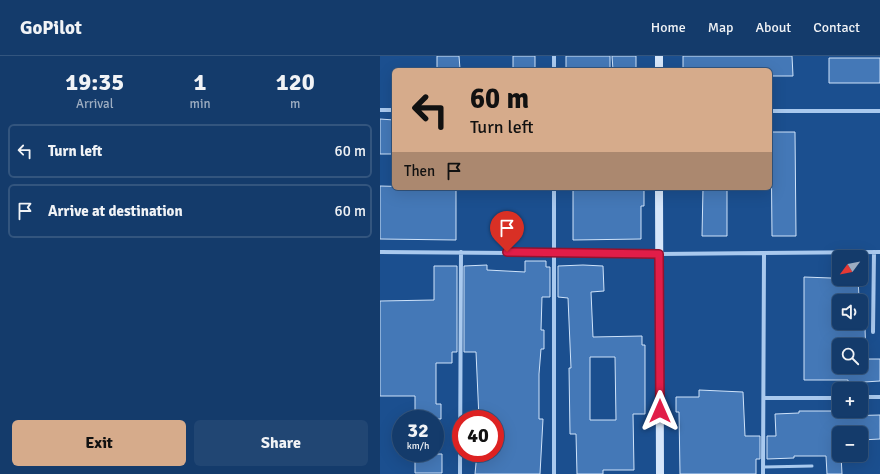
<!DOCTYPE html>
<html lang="en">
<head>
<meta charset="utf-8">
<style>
	body { margin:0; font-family:Signika,sans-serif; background:#214673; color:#f1f3f6; height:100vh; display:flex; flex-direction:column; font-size:15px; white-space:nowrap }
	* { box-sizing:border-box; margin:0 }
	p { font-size:13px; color:#9dadc1 }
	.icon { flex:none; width:22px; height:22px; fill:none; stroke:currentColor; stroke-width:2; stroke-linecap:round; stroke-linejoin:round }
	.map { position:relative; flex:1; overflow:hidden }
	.drawer { display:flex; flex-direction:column; background:#143b6b; width:380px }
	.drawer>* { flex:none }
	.hud { position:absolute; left:12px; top:12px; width:380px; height:122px; border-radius:6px; box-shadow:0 4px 16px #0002,0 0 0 1px #33557e; background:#d6ab8b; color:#111; overflow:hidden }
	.needle { width:26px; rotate:238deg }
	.tools { position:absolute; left:452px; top:194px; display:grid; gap:8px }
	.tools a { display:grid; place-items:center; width:36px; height:36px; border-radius:6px; background:#143b6b; box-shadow:0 4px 16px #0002,0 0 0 1px #33557e; font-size:20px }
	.speed { position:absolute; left:12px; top:354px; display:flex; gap:8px; font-size:20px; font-weight:700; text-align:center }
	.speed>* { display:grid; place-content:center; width:52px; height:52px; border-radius:50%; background:#143b6b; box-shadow:0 4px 16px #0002,0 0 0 1px #33557e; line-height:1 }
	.speed small { font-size:10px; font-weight:400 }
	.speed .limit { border:6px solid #d22; background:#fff; color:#111 }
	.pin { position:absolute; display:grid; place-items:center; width:34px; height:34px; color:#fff; margin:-41px -17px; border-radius:50% 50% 50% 0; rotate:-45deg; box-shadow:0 0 4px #0007 }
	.pin .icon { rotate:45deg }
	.me { position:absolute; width:44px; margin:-22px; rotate:0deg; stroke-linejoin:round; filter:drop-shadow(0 0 3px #0008) }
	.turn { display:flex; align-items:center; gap:14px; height:84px; padding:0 12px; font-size:18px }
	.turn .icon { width:52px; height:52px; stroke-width:2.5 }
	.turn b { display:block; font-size:28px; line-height:34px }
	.then { display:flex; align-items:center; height:38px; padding:0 12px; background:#0003; gap:8px; font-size:15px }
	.eta { display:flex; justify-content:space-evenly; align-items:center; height:68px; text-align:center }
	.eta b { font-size:24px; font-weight:700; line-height:28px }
	.action { display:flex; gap:8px; margin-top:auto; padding:8px 12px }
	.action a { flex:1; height:46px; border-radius:6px; background:#d6ab8b; color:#111; font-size:16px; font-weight:700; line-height:46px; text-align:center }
	.action a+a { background:#214673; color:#f1f3f6 }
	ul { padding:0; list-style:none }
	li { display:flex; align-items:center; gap:12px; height:54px; margin:0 8px 6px; padding:0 4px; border:2px solid #33557e; border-radius:6px }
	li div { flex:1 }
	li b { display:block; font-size:15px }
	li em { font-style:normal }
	header { display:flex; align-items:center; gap:24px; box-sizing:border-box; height:56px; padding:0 20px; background:#143b6b; border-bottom:1px solid #33557e }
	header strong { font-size:19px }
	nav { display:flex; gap:22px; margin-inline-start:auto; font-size:14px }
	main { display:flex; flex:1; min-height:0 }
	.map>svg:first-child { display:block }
	.building { fill:#4478b7; stroke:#cfe3fa; fill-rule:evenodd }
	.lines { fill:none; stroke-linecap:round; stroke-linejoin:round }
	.lane { stroke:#a9c9ee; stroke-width:3 }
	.street { stroke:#a9c9ee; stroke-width:4 }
	.secondary { stroke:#d6e6fa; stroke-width:8 }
	.route-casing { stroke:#92132f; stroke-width:10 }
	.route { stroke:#e11d48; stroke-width:7 }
</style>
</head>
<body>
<header>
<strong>GoPilot</strong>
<nav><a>Home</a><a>Map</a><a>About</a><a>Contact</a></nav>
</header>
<main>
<section class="drawer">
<div class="eta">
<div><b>19:35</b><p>Arrival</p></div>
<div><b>1</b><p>min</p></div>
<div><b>120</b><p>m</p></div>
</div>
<ul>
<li><svg class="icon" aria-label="left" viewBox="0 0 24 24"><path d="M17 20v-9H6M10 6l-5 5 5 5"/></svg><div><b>Turn left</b></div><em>60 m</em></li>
<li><svg class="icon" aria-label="arrive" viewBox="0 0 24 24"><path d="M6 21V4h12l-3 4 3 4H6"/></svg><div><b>Arrive at destination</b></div><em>60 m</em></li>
</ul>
<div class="action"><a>Exit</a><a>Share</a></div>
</section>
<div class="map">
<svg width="500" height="418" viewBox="0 0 500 418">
	<rect width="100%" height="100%" fill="#1b4f8f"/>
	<path class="building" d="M57 0H79L80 13H57Z
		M133 0H155V13H133Z
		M186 0H230V12L186 13Z
		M232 0H256V14H233Z
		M303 0H412L413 20H390V14H303Z
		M449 2H500V27H449Z
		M0 63 14 64V98H0Z
		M391 76H415L416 180H392Z
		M0 130 76 132V184L0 183Z
		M193 132 264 133V150H261V183L193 184Z
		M323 132H347V180H322Z
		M145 205H166V211H170V241H162L161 274H164V293H161L159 318V363H163L160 418H95L97 397H115V363H99L96 296H84V210L107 209V214L145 216Z
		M203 209 223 210 224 235 211 236 213 281 262 280V289H265V358H253L254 414H223V418H197L196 378H190L189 312H191L188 242 178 241V210ZM210 301H235L236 364H210Z
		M54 210H77V296H72V307H56V348H61V363H35V340H0V245L54 244Z
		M424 221 478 223 479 241H484L486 303H500V325L468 327V324H424ZM459 245H481V267H459ZM459 289H481V311H459Z
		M319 334 363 336 365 380H380V403H376V418H300L299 356H296V341H319Z
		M419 355H460V360L500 359V383L481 384V377H459V399H461L462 418H447L446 400H414V402L387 403V380H396L395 358 419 357Z
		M35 398H62V417H35Z"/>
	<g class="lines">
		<path class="lane" d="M384 411 432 410"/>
		<path class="street" d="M174 14V0
			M0 54H14
			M390 55H500
			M0 196 279 198 500 196
			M493 276 494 196
			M481 341H500
			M384 342H459
			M80 418 81 196
			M174 418V132
			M383 418 384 198"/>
		<path class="secondary" d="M279 0V14
			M279 132 280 418"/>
	</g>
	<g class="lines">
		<g class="route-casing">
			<path id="route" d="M127 196 279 198 280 355"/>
		</g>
		<use href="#route" class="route"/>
	</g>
</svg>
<div class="tools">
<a><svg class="needle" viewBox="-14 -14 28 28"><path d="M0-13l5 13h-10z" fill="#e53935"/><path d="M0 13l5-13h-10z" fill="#9dadc1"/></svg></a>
<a><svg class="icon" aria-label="sound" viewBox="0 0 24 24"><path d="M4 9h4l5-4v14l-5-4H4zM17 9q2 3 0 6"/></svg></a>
<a><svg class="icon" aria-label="search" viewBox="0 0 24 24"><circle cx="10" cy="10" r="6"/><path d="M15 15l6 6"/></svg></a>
<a>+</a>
<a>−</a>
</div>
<div class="speed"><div>32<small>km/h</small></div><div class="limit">40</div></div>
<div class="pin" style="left:127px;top:196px;background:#d93025"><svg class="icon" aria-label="arrive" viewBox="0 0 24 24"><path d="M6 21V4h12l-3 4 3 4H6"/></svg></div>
<svg class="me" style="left:280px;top:355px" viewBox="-20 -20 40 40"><path d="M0-17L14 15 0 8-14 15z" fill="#e11d48" stroke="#fff" stroke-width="4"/></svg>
<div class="hud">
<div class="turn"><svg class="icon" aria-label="left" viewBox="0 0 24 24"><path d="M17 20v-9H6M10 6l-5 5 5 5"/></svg><div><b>60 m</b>Turn left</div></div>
<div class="then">Then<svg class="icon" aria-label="arrive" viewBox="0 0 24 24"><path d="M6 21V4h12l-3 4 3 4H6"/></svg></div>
</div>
</div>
</main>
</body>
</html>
